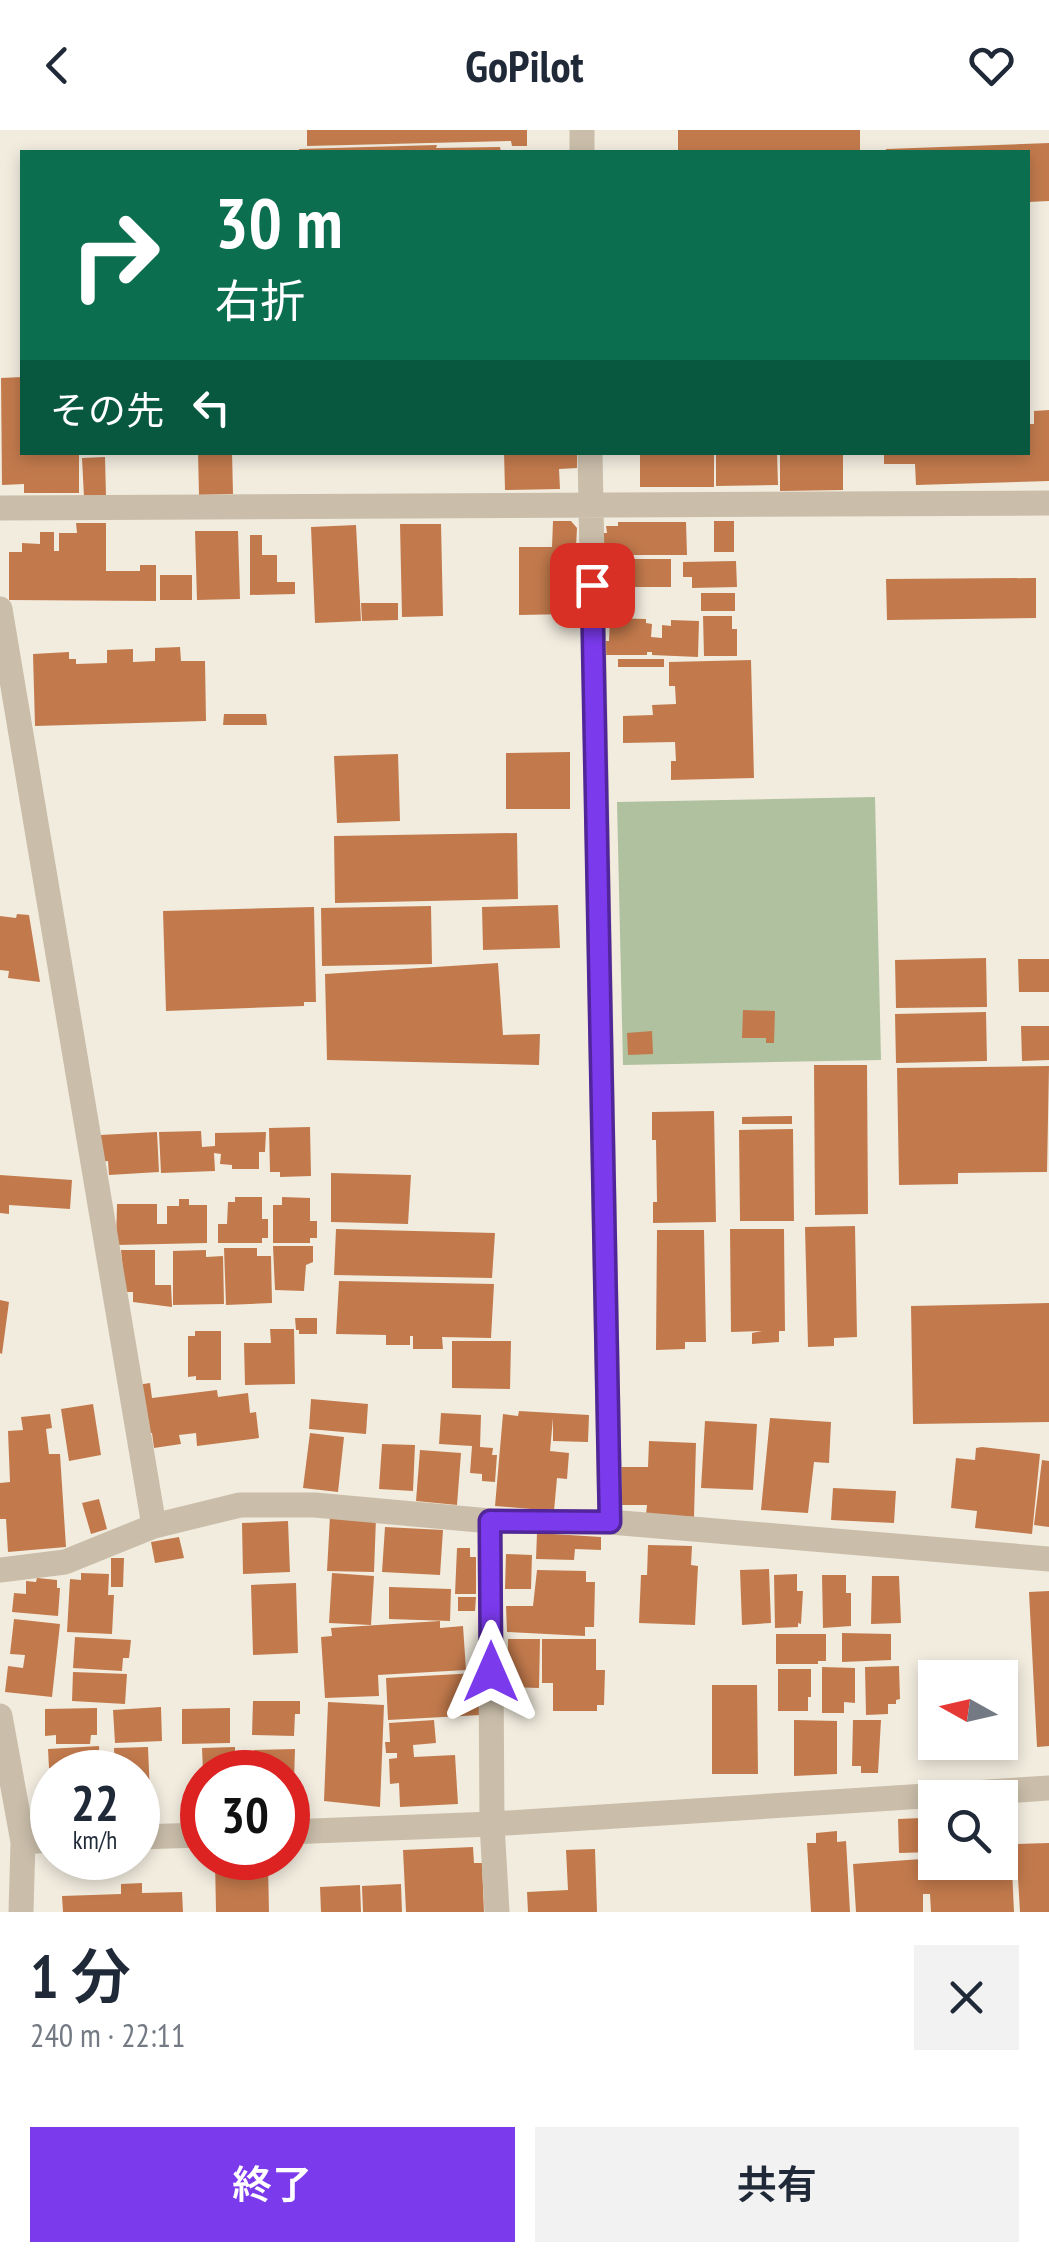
<!DOCTYPE html>
<html lang="ja">
<head>
<meta charset="utf-8">
<style>
	body { margin:0; font-family:"PT Sans Narrow","Noto Sans JP",sans-serif; background:#f2f2f3; color:#1f2937; height:100vh; display:flex; flex-direction:column; font-size:38px; white-space:nowrap }
	* { box-sizing:border-box; margin:0 }
	p { font-size:32px; color:#747a83 }
	.icon { flex:none; width:55px; height:55px; fill:none; stroke:currentColor; stroke-width:2; stroke-linecap:round; stroke-linejoin:round }
	.map { position:relative; height:1782px; overflow:hidden }
	.details { display:flex; flex-direction:column; background:#fff; flex:1 }
	.details>* { flex:none }
	.banner { position:absolute; left:20px; top:20px; width:1010px; height:305px; border-radius:0px; box-shadow:0 5px 15px #0003; background:#0b6e4f; color:#fff; overflow:hidden }
	.needle { width:65px; rotate:278deg }
	.controls { position:absolute; left:918px; top:1530px; display:grid; gap:20px }
	.controls a { display:grid; place-items:center; width:100px; height:100px; border-radius:0px; background:#fff; box-shadow:0 5px 15px #0003; font-size:50px }
	.speed { position:absolute; left:30px; top:1620px; display:flex; gap:20px; font-size:50px; font-weight:700; text-align:center }
	.speed>* { display:grid; place-content:center; width:130px; height:130px; border-radius:50%; background:#fff; box-shadow:0 5px 15px #0003; line-height:1 }
	.speed small { font-size:25px; font-weight:400 }
	.speed .limit { border:15px solid #d22; background:#fff; color:#111 }
	.pin { position:absolute; display:grid; place-items:center; width:85px; height:85px; color:#fff; margin:-42px; border-radius:20px; box-shadow:0 5px 15px #0006 }
	.me { position:absolute; width:110px; margin:-55px; rotate:0deg; stroke-linejoin:round; filter:drop-shadow(0 0 8px #0008) }
	.turn { display:flex; align-items:center; gap:35px; height:210px; padding:0 30px; font-size:45px }
	.turn .icon { width:130px; height:130px; stroke-width:2.5 }
	.turn b { display:block; font-size:70px; line-height:85px }
	.then { display:flex; align-items:center; height:95px; padding:0 30px; background:#0003; gap:20px; font-size:38px }
	.round { display:grid; place-items:center; flex:none; width:105px; height:105px; border-radius:0px; background:#f2f2f3 }
	.overview { display:flex; align-items:center; justify-content:space-between; height:170px; padding:0 30px }
	h1 { font-size:60px; font-weight:600; line-height:75px }
	.cta { display:flex; gap:20px; margin-top:auto; padding:20px 30px }
	.cta a { flex:1; height:115px; border-radius:0px; background:#7c3aed; color:#fff; font-size:40px; font-weight:600; line-height:115px; text-align:center }
	.cta a+a { background:#f2f2f3; color:#1f2937 }
	header { display:flex; justify-content:space-between; align-items:center; height:130px; padding:0 30px; background:#fff; font-size:45px; font-weight:600 }
	.map>svg:first-child { display:block }
	.green { fill:#b0c19f }
	.building { fill:#c27a4c }
	.lines { fill:none; stroke-linecap:round; stroke-linejoin:round }
	.street { stroke:#cabeaa; stroke-width:25 }
	.route-casing { stroke:#51269a; stroke-width:25 }
	.route { stroke:#7c3aed; stroke-width:18 }
</style>
</head>
<body>
<header><svg class="icon" aria-label="back" viewBox="0 0 24 24"><path d="M15 5l-7 7 7 7"/></svg>GoPilot<svg class="icon" aria-label="heart" viewBox="0 0 24 24"><path d="M12 20l-8-8c-3-5 5-10 8-4 3-6 11-1 8 4z"/></svg></header>
<div class="map">
<svg width="1049" height="1782" viewBox="0 0 1049 1782">
	<rect width="100%" height="100%" fill="#f2ecdf"/>
	<path class="green" d="M875 667 881 930 623 935 617 672Z"/>
	<path class="building" d="M307 0H527V16H512L511 11 307 16Z
		M678 0H860V22H678Z
		M1049 13V71L1028 72V22H886V19Z
		M437 15 436 18 500 17 501 22H299V19Z
		M22 247V322H79V363H24V354L2 355 1 248Z
		M1049 280V351L916 355 915 334H884V322H1028V294H1034V281Z
		M198 322H232L233 364 199 365Z
		M504 322H577V338L559 339 560 359 505 360Z
		M640 322H714V357H640Z
		M716 322H777L778 355 716 356Z
		M780 322H843V360L780 361Z
		M105 327 106 366 84 367 82 328Z
		M553 391H571L577 398 576 417H572V484L519 485V417H552Z
		M714 391H734V422H714Z
		M618 392H686L687 425H602V403H607L606 396H618Z
		M76 393H106V441H140V435H156V471L9 470V422H22V413L40 414V402H54V421H59V403H77Z
		M400 394H441L443 486 402 487Z
		M356 395 361 491 315 493 311 397Z
		M195 401H238L240 469 197 470Z
		M250 405H262V425H277V452H295V464L250 465Z
		M604 429H671V457H622V451H604Z
		M736 431 737 457 692 458V447H683V432Z
		M160 445H192V470H160Z
		M1036 448V488L887 490 886 449Z
		M701 463H735V481H701Z
		M361 473H398V490L362 491Z
		M703 486H732V499H737V526H704Z
		M610 488 646 489V493L652 494 651 507 662 508V495L671 496V490L699 491 698 527 652 525V522H647V525H603V511H609Z
		M180 517 181 531H205L206 591 35 596 33 524 69 522V529H76V534L107 533V520L133 519V532L155 531V518Z
		M618 529H664V537H618Z
		M751 530 754 648 671 650V631H676L675 612 623 613V586L653 585 652 575 676 574 675 556H669V532Z
		M224 584H266L267 595H223Z
		M570 622V679H506V623Z
		M398 624 400 691 337 693 334 626Z
		M517 703 518 769 335 773 334 706Z
		M558 775 560 818 483 820 482 777Z
		M431 776 432 834 322 836 321 778Z
		M314 777 316 872H304V876L166 881 163 781Z
		M17 784 29 785 40 852 8 848 9 841 0 840V786L16 788Z
		M986 828 987 877 896 878 895 830Z
		M1018 829H1049V862H1019Z
		M498 833 503 905 540 904 539 935 327 930 325 844Z
		M743 880 775 881 774 913H766V908H742Z
		M986 882 987 931 896 933 895 884Z
		M1021 896H1049V930L1022 931Z
		M652 901 653 924 628 925 627 903Z
		M814 935H867L868 1084 815 1085Z
		M1049 936 1047 1042 958 1043V1054L899 1055 897 938Z
		M714 981 716 1092 653 1093V1072H657L656 1010H652V982Z
		M792 986V994H742V987Z
		M310 997 311 1046 280 1047V1042H270L269 998Z
		M793 999 794 1091H740L739 1000Z
		M201 1001 202 1017 215 1016V1003L266 1002 265 1022H259V1039H232V1035L220 1034 221 1024 214 1023 215 1041 161 1043 159 1002Z
		M157 1002 159 1042 109 1045 108 1031 101 1032 100 1005Z
		M331 1043 411 1045 408 1094 331 1092Z
		M0 1045 72 1050 70 1079 9 1075V1084L0 1083Z
		M235 1067H262V1089H268V1108H262V1113H218V1094H227L228 1072H235Z
		M282 1067 310 1068V1091H317V1108H310V1113H273V1075H282Z
		M179 1069H189V1075H207V1113L116 1115 117 1074H157V1094H167V1076H179Z
		M855 1096 857 1207 834 1208V1216L808 1217 805 1097Z
		M336 1099 495 1103 492 1148 334 1145Z
		M730 1099H784L785 1201H779V1212L752 1214V1203L762 1201 731 1202Z
		M657 1100H704L706 1212H685V1219L656 1220Z
		M273 1116H313V1132L306 1135 304 1161 275 1160Z
		M224 1118H257V1126H271L272 1173 226 1175Z
		M121 1120H155V1155H171L172 1177 133 1172V1162H125Z
		M206 1120V1127L223 1126 224 1174 173 1175V1121Z
		M339 1151 494 1154 491 1208 442 1207 443 1219H413V1206H410V1215H386V1205L336 1204Z
		M0 1170 9 1172 2 1224 0 1223Z
		M1049 1173V1292L913 1294 911 1176Z
		M295 1188H317V1204H299V1200H296Z
		M270 1199H294L295 1254 245 1255 244 1213H271Z
		M195 1201H221V1250H196V1246L188 1247V1206H195Z
		M452 1211H511L510 1259 452 1258Z
		M150 1253 152 1268 217 1260 218 1267 248 1263 250 1283 256 1282 259 1308 197 1316 196 1303 179 1305 181 1314 154 1318 152 1303H146L137 1255Z
		M311 1269 368 1274 366 1304 309 1299Z
		M93 1274 101 1325 69 1331 61 1279Z
		M519 1281 589 1285 588 1312 553 1311V1288L550 1321 569 1323 567 1349 557 1348 554 1381 495 1376 503 1284 518 1286Z
		M441 1283 481 1285 480 1317 493 1318 492 1325H497L495 1352 482 1351V1344L470 1343 472 1316 439 1314Z
		M50 1284 52 1298 46 1299 49 1324H60L66 1417 8 1422 6 1389H0V1353L10 1352 8 1301 23 1300 21 1287Z
		M770 1288 831 1292 829 1333 814 1332 808 1383 761 1380Z
		M705 1291 757 1294 753 1360 701 1358Z
		M310 1303 344 1307 338 1362 303 1358Z
		M649 1311 696 1313 694 1387 646 1385 647 1375H621V1337H648Z
		M382 1314 415 1315 413 1361 379 1359Z
		M982 1317 1040 1324 1032 1404 975 1398 977 1381 951 1378 956 1328 975 1330 976 1318Z
		M420 1320 461 1323 457 1375 416 1371Z
		M1042 1330 1049 1331V1397L1034 1395Z
		M833 1358 896 1361 894 1393 831 1390Z
		M99 1369 107 1399 91 1404 82 1373Z
		M330 1386 376 1388 374 1442 327 1441Z
		M288 1391 290 1442 243 1444 242 1393Z
		M385 1397 443 1400 440 1445 382 1442Z
		M537 1403 601 1407V1420L575 1419 574 1430 536 1429Z
		M179 1407 184 1428 155 1433 151 1412Z
		M648 1415 692 1416 691 1435 698 1436 695 1495 639 1493 641 1445H647Z
		M457 1418H470V1427H476V1464H455Z
		M506 1424 532 1425 531 1459H505Z
		M111 1428H124L123 1457H111Z
		M769 1439 771 1493 742 1495 740 1440Z
		M537 1440 586 1441V1452H595L594 1497H585V1506L507 1502 506 1476H533Z
		M81 1443 109 1444 108 1465H114L112 1504 67 1502 70 1449 81 1450Z
		M332 1443 374 1446 371 1495 329 1493Z
		M797 1444V1461H803L801 1494 798 1493V1497L775 1498 774 1445Z
		M822 1445H846V1463H851V1496L823 1498Z
		M872 1446H899L901 1493 871 1494Z
		M37 1448 57 1450V1458H60L58 1486 12 1482 14 1463 26 1464V1451L36 1452Z
		M296 1453 298 1523 253 1525 251 1455Z
		M389 1457 451 1459 450 1491 389 1489Z
		M1049 1461V1616L1037 1617 1029 1462Z
		M458 1467H476L475 1481H458Z
		M14 1489 60 1494 52 1567 5 1562 8 1536 23 1538 25 1525 10 1524Z
		M440 1491V1498L463 1496 466 1540 378 1545 379 1566 325 1568 321 1507 332 1506 331 1498Z
		M842 1503 891 1504V1530L842 1532Z
		M776 1504H826V1531H818V1534H776Z
		M75 1507 131 1510 129 1528H123L122 1541 73 1538Z
		M508 1509H540L539 1558 507 1557Z
		M542 1509H596V1540H605L604 1575H597V1581H553V1553H542Z
		M899 1536 900 1569 896 1570V1574H888V1584L866 1585 865 1537Z
		M822 1537 855 1538V1573L844 1572V1583H822Z
		M778 1539H811V1567H808V1581H778Z
		M73 1542 127 1544 125 1574 72 1571Z
		M477 1543 480 1585 388 1590 386 1548Z
		M712 1555H757L758 1644H712Z
		M253 1571H300V1584H295L294 1606 252 1605Z
		M328 1572 384 1575 380 1677 324 1671Z
		M161 1577 162 1611 115 1613 113 1580Z
		M97 1578V1605H91L90 1614H56V1605L45 1606V1579Z
		M230 1578V1613L182 1614V1579Z
		M434 1590 436 1613 413 1615 414 1627 455 1625 458 1674 400 1677 399 1653 390 1654 389 1629 397 1628V1623H386L385 1612H390L389 1593Z
		M794 1590 837 1591V1644L794 1646Z
		M853 1590H881L878 1643H861V1636H852Z
		M99 1616 100 1636H95L96 1642H58L57 1638H49L48 1619Z
		M148 1617 150 1665 138 1666V1642H115L114 1618Z
		M235 1617V1642H203L202 1618Z
		M295 1619 294 1651H301V1674H288V1642H254V1620Z
		M921 1688H935V1722L899 1723 898 1689Z
		M1000 1697H1010L1014 1782H931L930 1764H923V1782H856L853 1734 935 1728V1732H1000Z
		M837 1701V1712L846 1711 850 1782H811L807 1713H816V1703Z
		M1049 1713V1782H1020L1016 1714Z
		M473 1717 474 1733H482L484 1782H406L403 1720Z
		M595 1719 597 1782H528L527 1762 568 1760 566 1720Z
		M242 1728V1735L268 1734 269 1782H216L215 1729Z
		M142 1753V1763L182 1762 183 1782H63L62 1766 121 1764V1754Z
		M401 1754 402 1782H363L362 1756Z
		M360 1755 361 1782H321L320 1757Z"/>
	<g class="lines">
		<path class="street" d="M582 0V22
			M590 322 610 1392
			M0 378 1049 373
			M0 479 154 1396
			M490 1391 492 1694 497 1782
			M0 1440 65 1432 154 1396 240 1375H315L490 1391 610 1392 1049 1429
			M0 1586 23 1712 21 1782
			M288 1702 492 1694 1049 1658
			M138 1707 202 1705
			M23 1712 52 1710"/>
	</g>
	<g class="lines">
		<g class="route-casing">
			<path id="route" d="M491 1542 490 1391 610 1392 592 455"/>
		</g>
		<use href="#route" class="route"/>
	</g>
</svg>
<div class="controls">
<a><svg class="needle" viewBox="-14 -14 28 28"><path d="M0-13l5 13h-10z" fill="#e53935"/><path d="M0 13l5-13h-10z" fill="#747a83"/></svg></a>
<a><svg class="icon" aria-label="search" viewBox="0 0 24 24"><circle cx="10" cy="10" r="6"/><path d="M15 15l6 6"/></svg></a>
</div>
<div class="speed"><div>22<small>km/h</small></div><div class="limit">30</div></div>
<div class="pin" style="left:592px;top:455px;background:#d93025"><svg class="icon" aria-label="arrive" viewBox="0 0 24 24"><path d="M6 21V4h12l-3 4 3 4H6"/></svg></div>
<svg class="me" style="left:491px;top:1542px" viewBox="-20 -20 40 40"><path d="M0-17L14 15 0 8-14 15z" fill="#7c3aed" stroke="#fff" stroke-width="4"/></svg>
<div class="banner">
<div class="turn"><svg class="icon" aria-label="right" viewBox="0 0 24 24"><path d="M7 20v-9h11M14 6l5 5-5 5"/></svg><div><b>30 m</b>右折</div></div>
<div class="then">その先<svg class="icon" aria-label="left" viewBox="0 0 24 24"><path d="M17 20v-9H6M10 6l-5 5 5 5"/></svg></div>
</div>
</div>
<section class="details">
<div class="overview"><div><h1>1 分</h1><p>240 m · 22:11</p></div><a class="round"><svg class="icon" aria-label="close" viewBox="0 0 24 24"><path d="M6 6l12 12M18 6L6 18"/></svg></a></div>
<div class="cta"><a>終了</a><a>共有</a></div>
</section>
</body>
</html>
